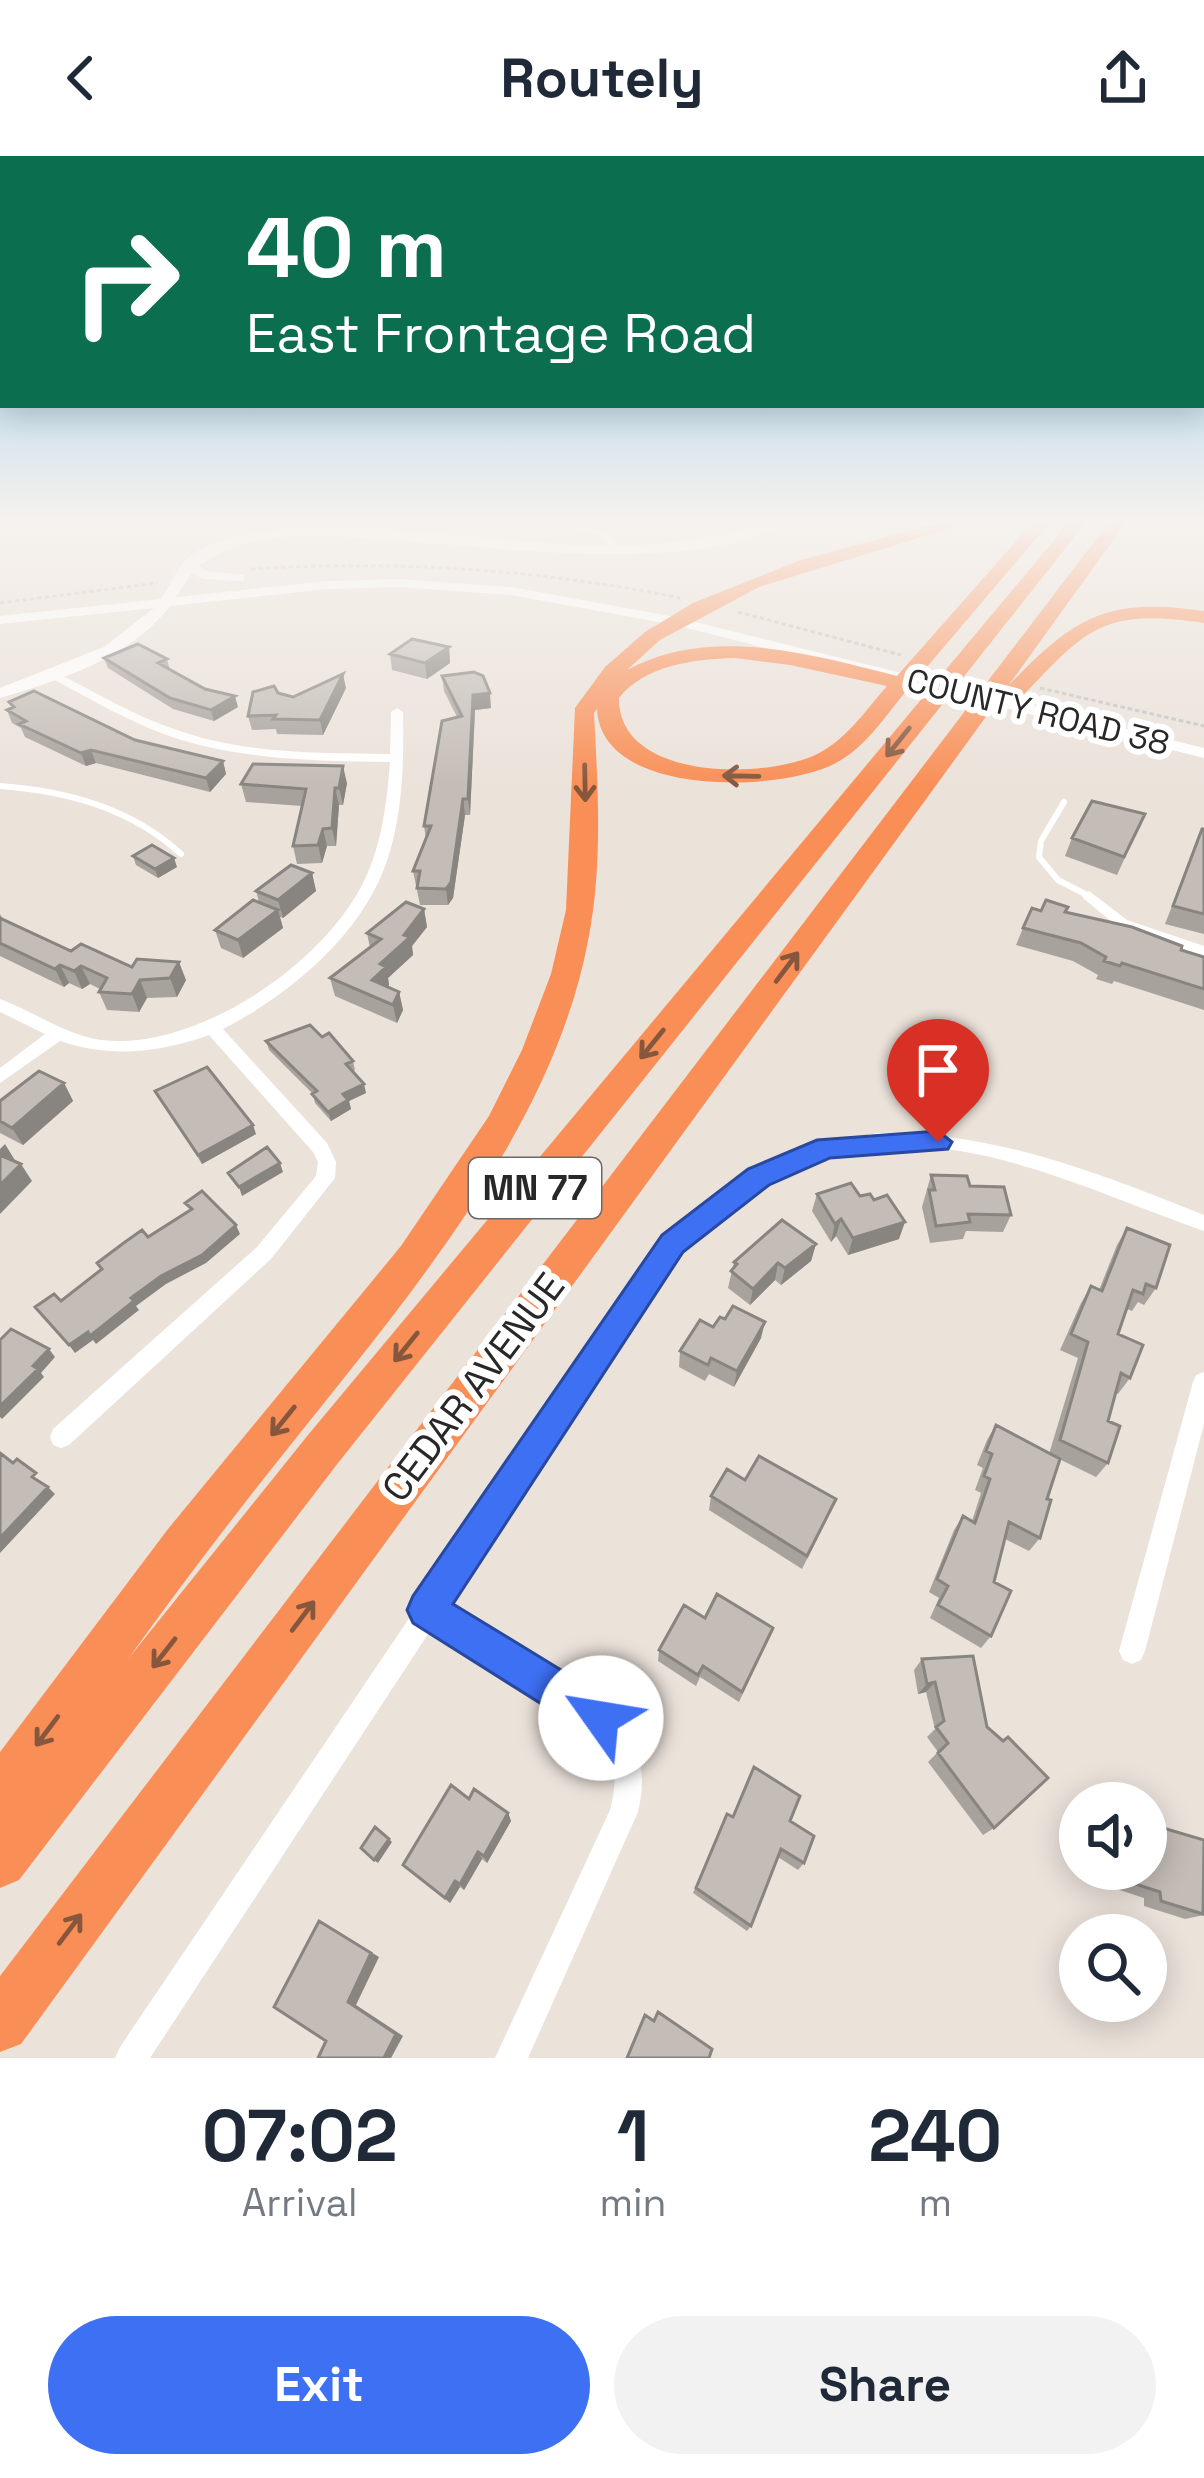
<!DOCTYPE html>
<html lang="en">
<head>
<meta charset="utf-8">
<style>
	body { margin:0; font-family:"Space Grotesk",sans-serif; background:#f2f2f3; color:#1f2937; height:100vh; display:flex; flex-direction:column; font-size:45px; white-space:nowrap }
	* { box-sizing:border-box; margin:0 }
	p { font-size:39px; color:#747a83 }
	.icon { flex:none; width:66px; height:66px; fill:none; stroke:currentColor; stroke-width:2; stroke-linecap:round; stroke-linejoin:round }
	.map { position:relative; height:1902px; overflow:hidden }
	.side { display:flex; flex-direction:column; background:#fff; flex:1 }
	.side>* { flex:none }
	.hud { position:absolute; left:0px; top:0px; width:1206px; height:252px; box-shadow:0 6px 30px #0003; background:#0b6e4f; color:#fff; overflow:hidden }
	.controls { position:absolute; left:1059px; top:1626px; display:grid; gap:24px }
	.controls a { display:grid; place-items:center; width:108px; height:108px; border-radius:50%; background:#fff; box-shadow:0 6px 30px #0003; font-size:60px }
	.pin { position:absolute; display:grid; place-items:center; width:102px; height:102px; color:#fff; margin:-123px -51px; border-radius:50% 50% 50% 0; rotate:-45deg; box-shadow:0 0 12px #0007 }
	.pin .icon { rotate:45deg }
	.me { position:absolute; width:132px; margin:-66px; rotate:302deg; stroke-linejoin:round; filter:drop-shadow(0 0 9px #0008) }
	.turn { display:flex; align-items:center; gap:42px; height:252px; padding:0 48px; font-size:54px }
	.turn .icon { width:156px; height:156px; stroke-width:2.5 }
	.turn b { display:block; font-size:84px; line-height:102px }
	.eta { display:flex; justify-content:space-evenly; align-items:center; height:204px; text-align:center }
	.eta b { font-size:72px; font-weight:700; line-height:84px }
	.cta { display:flex; gap:24px; margin-top:auto; padding:24px 48px }
	.cta a { flex:1; height:138px; border-radius:72px; background:#3e70f4; color:#fff; font-size:48px; font-weight:700; line-height:138px; text-align:center }
	.cta a+a { background:#f2f2f3; color:#1f2937 }
	header { display:flex; justify-content:space-between; align-items:center; height:156px; padding:0 48px; background:#fff; font-size:54px; font-weight:700 }
	.map>svg:first-child { display:block }
	.lines { fill:none; stroke-linecap:round; stroke-linejoin:round }
	.path { stroke:#c3c3c3; stroke-width:3; stroke-dasharray:4.5 3; stroke-linecap:butt }
	.lane { stroke:#fff; stroke-width:6 }
	.street { fill:#fff; fill-rule:evenodd }
	.secondary { fill:#fff; fill-rule:evenodd }
	.highway { fill:#f98f57; fill-rule:evenodd }
	.wall { fill:#a8a29d }
	.shaded-wall { fill:#888480 }
	.building { fill:#c3bcb7; stroke:#888480; stroke-width:3 }
	.oneway { stroke:#86563d }
	.route { fill:#3e70f4; stroke:#28499f; stroke-width:3 }
	.labels { text-anchor:middle; dominant-baseline:central; stroke-width:12; stroke-linejoin:round; paint-order:stroke }
	.far-street-label { font-size:33px; fill:#282828; stroke:#fff }
	.shield { fill:#fff; stroke:#686868; stroke-width:3 }
	.shield-label { font-size:36px; font-weight:bold; fill:#282828 }
	.street-label { font-size:39px; fill:#282828; stroke:#fff }
</style>
</head>
<body>
<header><svg class="icon" aria-label="back" viewBox="0 0 24 24"><path d="M15 5l-7 7 7 7"/></svg>Routely<svg class="icon" aria-label="share" viewBox="0 0 24 24"><path d="M12 15V3M7 8l5-5 5 5M5 13v7h14v-7"/></svg></header>
<div class="map">
<svg width="1204" height="1902" viewBox="0 0 1204 1902">
	<rect width="100%" height="100%" fill="#ebe2da"/>
	<g class="lines">
		<path class="path" d="M251 413C396 404 537 413 680 442
			M0 447 157 427
			M738 456 901 499
			M1040 532 1204 570"/>
		<path class="lane" d="M0 630C67 635 131 652 181 698
			M1064 646 1041 685 1039 701 1058 724 1089 740"/>
		<path class="street" d="M550 365H566L608 376 621 393 613 395 602 380Z
			M47 516H55C97 537 138 562 183 576 249 598 321 597 390 598L391 556 397 552 403 556C404 604 403 655 388 702 364 777 291 838 223 873L327 987 336 1006 335 1022 271 1103 69 1289 61 1292 53 1289 50 1281 53 1273 257 1091 316 1020 318 1006 313 996 209 879C159 897 111 902 60 885L0 927V912L45 878 0 856V843C38 857 70 883 112 885 204 889 326 806 365 723 382 687 387 645 390 606 318 605 244 604 175 582 130 567 89 542 47 520Z
			M1089 735 1127 764 1204 790V800L1117 770 1084 743 1082 740Z
			M878 977C1000 977 1092 1015 1204 1059V1075C1078 1031 927 950 793 1012 751 1032 715 1062 680 1093L445 1451 611 1552C639 1583 648 1615 638 1656L528 1902H495L610 1654C619 1618 616 1599 591 1572L432 1472 150 1902H115L120 1891 414 1455 417 1445 422 1443 666 1081C739 1019 782 992 878 977Z
			M1204 1216V1268L1145 1495 1141 1504 1132 1508 1123 1504 1119 1495 1193 1226 1196 1219Z"/>
		<path class="secondary" d="M773 365H792C692 422 489 389 376 383 318 379 248 372 199 410L207 415 244 419V425L203 423 192 417 176 441 327 425 400 423 511 431 675 461 1204 592V602L675 469 511 439 400 431 327 433 170 450C130 502 61 524 0 542V532L104 491 154 452 0 468V460L161 443C169 432 178 412 184 405 245 343 504 388 591 390 654 391 713 384 773 365Z"/>
		<path class="highway" d="M945 365H974L759 431 660 484 627 514C710 469 811 498 897 520L1034 365H1051L915 525 933 529 1070 365H1087L954 533 962 535V545H945L338 1307 19 1724 0 1732V1596L168 1373 401 1090 489 960 522 894 551 818 566 754 575 552 605 511 645 476 693 447 801 404ZM735 502 790 509 887 530C865 555 845 586 813 600 760 623 618 624 619 542 645 509 695 503 735 502ZM906 535 924 540 308 1279 128 1503C176 1436 226 1370 277 1306 397 1154 551 980 588 785 603 710 598 633 594 557L597 553C601 642 779 636 834 608 864 593 885 561 906 535Z
			M1110 365H1127L1008 530C1075 461 1105 441 1204 455V467C1102 452 1087 472 1019 544L1001 540 21 1888 0 1896V1820Z"/>
	</g>
	<path class="wall" d="M449 491 450 507 427 523 392 514 390 498Z
		M104 502 167 503 170 514 238 551 214 565 173 553 108 512Z
		M442 520 491 552 475 554 470 659H465L453 742 448 749H420L413 715 426 683 424 670 457 561 444 535Z
		M346 532 323 579 277 578 276 573 252 574 248 560 278 537 293 541Z
		M9 546 135 584 223 605 226 618 210 636 96 607 86 610 25 581 21 572 12 567 7 554 12 552Z
		M347 627 343 649H339L336 690H327L322 707 297 708 293 690 302 650 246 646 241 628Z
		M1145 658 1117 719 1065 700 1072 682Z
		M1202 673H1204V778L1165 768Z
		M133 700 177 711 158 722 136 709Z
		M312 717 316 735 283 762 280 761 283 772 243 802 221 792 215 774 259 746 256 735Z
		M424 753 427 771 412 790 413 799 388 822 389 829 387 831 399 836 403 854 397 867 335 840 330 822 370 792 367 777Z
		M1041 755 1065 756 1204 801V854L1114 825 1112 828 1096 823 1098 819 1073 805 1016 789 1023 772Z
		M0 758 3 763 71 795 186 824 177 841 147 842 139 856 107 854 99 836 100 833 90 828 82 833 69 827 64 831 0 800Z
		M322 881 353 905 355 914 353 915 366 937 349 945 351 953 331 965 315 947 313 938 269 894 266 885Z
		M64 927 73 945 23 989 0 977V945Z
		M155 935 256 978 202 1008Z
		M931 1019 970 1030 1011 1059 1003 1076 966 1075 963 1083 930 1087 922 1051Z
		M817 1038 860 1040 899 1083 848 1099 836 1080 831 1086 812 1055Z
		M1127 1072 1156 1132 1144 1149 1138 1146 1132 1155 1127 1153 1118 1178 1130 1222 1118 1238 1116 1236 1108 1265V1307L1096 1321 1059 1303 1047 1343 1040 1382 1029 1395 1005 1383 994 1426 991 1480 981 1492 930 1462 939 1442 929 1436 954 1374 963 1360 972 1365 981 1337 975 1334 983 1312 977 1309 987 1284 996 1269 1049 1298 1078 1202 1060 1194 1081 1147 1091 1130 1099 1134 1117 1089Z
		M816 1088 811 1105 781 1129 775 1124 750 1149 728 1132 734 1106Z
		M713 1171 761 1182 734 1231 709 1218 705 1225 679 1211 680 1195Z
		M745 1324 830 1357 802 1413 709 1354 711 1340Z
		M705 1462 768 1484 739 1546 700 1521 696 1530 658 1505 659 1494Z
		M973 1500 994 1672 983 1679 928 1606 938 1596 927 1581 935 1573 926 1536 918 1538 914 1514 922 1503Z
		M469 1643 508 1657 511 1665 487 1707 482 1703 464 1734 460 1731 450 1747 403 1709Z
		M727 1658 733 1661 790 1665 804 1707 798 1714 778 1701 751 1770 747 1775 693 1737Z
		M1204 1684V1759L1185 1763 1144 1750V1742L1086 1723V1713H1146Z"/>
	<path class="shaded-wall" d="M449 491 450 507 427 523 425 507Z
		M343 518 346 532 323 579 320 564Z
		M490 537 491 552 475 554 470 659 468 643 473 539Z
		M235 540 238 551 214 565 211 554Z
		M91 594 96 607 86 610 81 597Z
		M223 605 226 618 210 636 206 622Z
		M343 610 347 627 343 649 339 632Z
		M335 632 339 649 336 690 332 672Z
		M463 643 465 659 453 742 448 749 446 733Z
		M323 673 327 690 322 707 318 689Z
		M174 702 177 711 158 722 155 713Z
		M312 717 316 735 283 762 278 744Z
		M424 753 427 771 412 790 413 799 388 822 389 829 376 842 372 824 380 808Z
		M278 754 283 772 243 802 238 784Z
		M179 806 186 824 177 841 170 822Z
		M60 809 69 827 64 831 55 813Z
		M81 810 90 828 82 833 74 815Z
		M140 824 147 842 139 856 132 838Z
		M399 836 403 854 397 867 393 849Z
		M64 927 73 945 23 989 12 972Z
		M364 928 366 937 349 945 351 953 331 965 328 956 343 938Z
		M253 969 256 978 202 1008 198 999Z
		M5 988 16 1006 0 1005V993Z
		M280 1007 283 1016 242 1040 239 1031Z
		M21 1008 32 1025 0 1058V1029Z
		M841 1063 836 1080 831 1086 835 1068Z
		M905 1066 899 1083 848 1099 853 1082Z
		M236 1069 240 1078 206 1107 166 1128 136 1150 139 1154 96 1188 93 1184 75 1197 69 1189 161 1120Z
		M816 1088 811 1105 781 1129 785 1112Z
		M778 1107 775 1124 750 1149 753 1133Z
		M765 1166 761 1182 734 1231 737 1215Z
		M49 1193 55 1201 41 1217 44 1221 2 1263 0 1261V1250Z
		M48 1331 55 1338 0 1397V1382Z
		M935 1526 926 1536 918 1538 927 1528Z
		M508 1657 511 1665 487 1707 484 1700Z
		M389 1683 392 1686 378 1707 374 1704Z
		M478 1696 482 1703 464 1734 460 1728Z
		M455 1725 460 1731 450 1747 445 1742Z
		M319 1765 379 1801 356 1849 403 1880 391 1902H384L348 1846Z"/>
	<path class="building" d="M412 483 449 491 425 507 390 498Z
		M138 488 167 503 158 507 205 533 235 540 211 554 170 542 104 502Z
		M474 516 483 520 490 537 473 539 468 643H463L451 726 446 733 417 732 420 715H413L431 670H424L442 565 462 560 442 520Z
		M343 518 320 564 273 563 276 559 248 560 253 536 274 530 278 537 293 541Z
		M34 535 135 584 223 605 206 622 91 594 81 597 19 568 26 565 7 554 14 551 9 546Z
		M253 608 343 610 339 632H335L332 672 323 673 318 689 293 690 306 633 241 628Z
		M1092 645 1145 658 1124 701 1072 682Z
		M1202 673H1204V758L1173 750Z
		M152 689 174 702 155 713 133 700Z
		M291 709 312 717 278 744 256 735Z
		M253 744 278 754 238 784 215 774Z
		M1046 744 1068 751 1065 756 1132 771 1182 790 1181 794 1204 801V833L1122 807 1120 810 1104 805 1106 801 1081 787 1023 772 1032 752 1041 755Z
		M406 746 424 753 404 779 410 781 380 808 386 811 372 824 399 836 393 849 330 822 381 783 367 777Z
		M0 762 71 795 81 788 132 811 137 803 179 806 170 822 140 824 132 838 99 836 107 822 81 810 74 815 60 809 55 813 0 787Z
		M310 869 322 881 329 877 353 905 346 908 364 928 343 938 348 944 328 956 312 938 317 935 266 885Z
		M207 911 253 969 198 999 155 935Z
		M39 915 64 927 12 972 0 965V945Z
		M267 991 280 1007 239 1031 228 1017Z
		M0 999 21 1008 0 1029Z
		M931 1019 967 1020 970 1030 1004 1031 1011 1059 968 1058 970 1066 936 1070 929 1034H935Z
		M851 1027 860 1040 870 1038 874 1044 887 1039 905 1066 853 1082 841 1063 835 1068 817 1038Z
		M202 1035 236 1069 202 1099 161 1120 131 1142 134 1145 90 1180 88 1176 69 1189 35 1151 54 1138 61 1145 102 1113 97 1107 125 1086 142 1074 148 1081 192 1053 185 1047Z
		M782 1064 816 1088 785 1112 778 1107 753 1133 731 1115 737 1108 734 1106Z
		M1127 1072 1170 1089 1156 1132 1146 1128 1143 1138 1133 1134 1118 1178 1143 1189 1130 1222 1121 1217 1108 1265 1120 1270 1108 1307 1060 1284 1088 1186 1071 1178 1091 1130 1102 1135Z
		M733 1150 765 1166 737 1215 711 1202 708 1209 680 1195 700 1164 713 1171 720 1161 725 1163Z
		M11 1173 49 1193 33 1210 38 1213 0 1250V1184Z
		M996 1269 1060 1303 1047 1343 1051 1344 1040 1382 1009 1366 994 1426 1011 1435 991 1480 938 1449 948 1430 937 1423 963 1360 975 1367 990 1323 984 1320 992 1298 986 1295Z
		M0 1297 13 1307 17 1303 36 1317 32 1321 48 1331 0 1382Z
		M759 1300 836 1343 807 1400 711 1340 727 1313 745 1324Z
		M717 1438 773 1472 742 1536 703 1510 698 1519 659 1494 684 1449 705 1462Z
		M973 1500 987 1571 1003 1585 1008 1581 1048 1622 994 1672 938 1597 948 1587 936 1571 944 1565 935 1526 927 1528 922 1503Z
		M754 1611 800 1640 790 1665 814 1680 804 1707 781 1693 751 1770 696 1732 727 1658 733 1661Z
		M451 1629 469 1643 474 1633 508 1657 484 1700 478 1696 460 1728 455 1725 445 1742 403 1709Z
		M1146 1667 1204 1684 1203 1758 1161 1745 1160 1736 1101 1717V1713H1146Z
		M375 1671 389 1683 374 1704 361 1692Z
		M319 1765 371 1797 348 1846 396 1878 384 1902H318L326 1885 274 1851Z
		M658 1856 712 1893 709 1902H627L645 1859 654 1865Z"/>
	<defs><path id="oneway-shaft" d="M-6 0H5M1.5-3L5.5 0L1.5 3" fill="none" stroke-width="1.6" stroke-linecap="round" stroke-linejoin="round" transform="scale(3)"/></defs>
	<g class="oneway">
		<use href="#oneway-shaft" transform="translate(898 586) rotate(129)"/>
		<use href="#oneway-shaft" transform="translate(741 620) rotate(-179)"/>
		<use href="#oneway-shaft" transform="translate(585 627) rotate(89)"/>
		<use href="#oneway-shaft" transform="translate(787 811) rotate(-53)"/>
		<use href="#oneway-shaft" transform="translate(652 888) rotate(129)"/>
		<use href="#oneway-shaft" transform="translate(406 1191) rotate(129)"/>
		<use href="#oneway-shaft" transform="translate(283 1265) rotate(129)"/>
		<use href="#oneway-shaft" transform="translate(303 1460) rotate(-53)"/>
		<use href="#oneway-shaft" transform="translate(164 1497) rotate(128)"/>
		<use href="#oneway-shaft" transform="translate(47 1575) rotate(127)"/>
		<use href="#oneway-shaft" transform="translate(70 1773) rotate(-53)"/>
	</g>
	<linearGradient id="sky" x2="0" y2="1"><stop stop-color="#78c1e9"/><stop offset="0.58" stop-color="#f6f2ee"/><stop offset="1" stop-color="#f6f2ee" stop-opacity="0"/></linearGradient>
	<rect width="1204" height="631" fill="url(#sky)"/>
	<path class="route" d="M938 975 952 986 948 993 830 1002 769 1029 683 1096 453 1448 615 1547 621 1562 615 1576 601 1582 586 1576 413 1467 407 1454 413 1440 662 1079 748 1013 817 984Z"/>
	<g class="labels">
		<g class="far-street-label">
			<text transform="translate(1038 556) rotate(14)">COUNTY ROAD 38</text>
		</g>
		<rect class="shield" x="469" y="1002" width="132" height="60" rx="9"/>
		<g class="shield-label">
			<text x="535" y="1032">MN 77</text>
		</g>
		<g class="street-label">
			<text transform="translate(473 1231) rotate(-53)">CEDAR AVENUE</text>
		</g>
	</g>
</svg>
<div class="controls">
<a><svg class="icon" aria-label="sound" viewBox="0 0 24 24"><path d="M4 9h4l5-4v14l-5-4H4zM17 9q2 3 0 6"/></svg></a>
<a><svg class="icon" aria-label="search" viewBox="0 0 24 24"><circle cx="10" cy="10" r="6"/><path d="M15 15l6 6"/></svg></a>
</div>
<div class="pin" style="left:938px;top:986px;background:#d93025"><svg class="icon" aria-label="arrive" viewBox="0 0 24 24"><path d="M6 21V4h12l-3 4 3 4H6"/></svg></div>
<svg class="me" style="left:601px;top:1562px" viewBox="-20 -20 40 40"><circle r="19" fill="#fff"/><path d="M0-13L10 11 0 6-10 11z" fill="#3e70f4"/></svg>
<div class="hud">
<div class="turn"><svg class="icon" aria-label="right" viewBox="0 0 24 24"><path d="M7 20v-9h11M14 6l5 5-5 5"/></svg><div><b>40 m</b>East Frontage Road</div></div>
</div>
</div>
<section class="side">
<div class="eta">
<div><b>07:02</b><p>Arrival</p></div>
<div><b>1</b><p>min</p></div>
<div><b>240</b><p>m</p></div>
</div>
<div class="cta"><a>Exit</a><a>Share</a></div>
</section>
</body>
</html>
